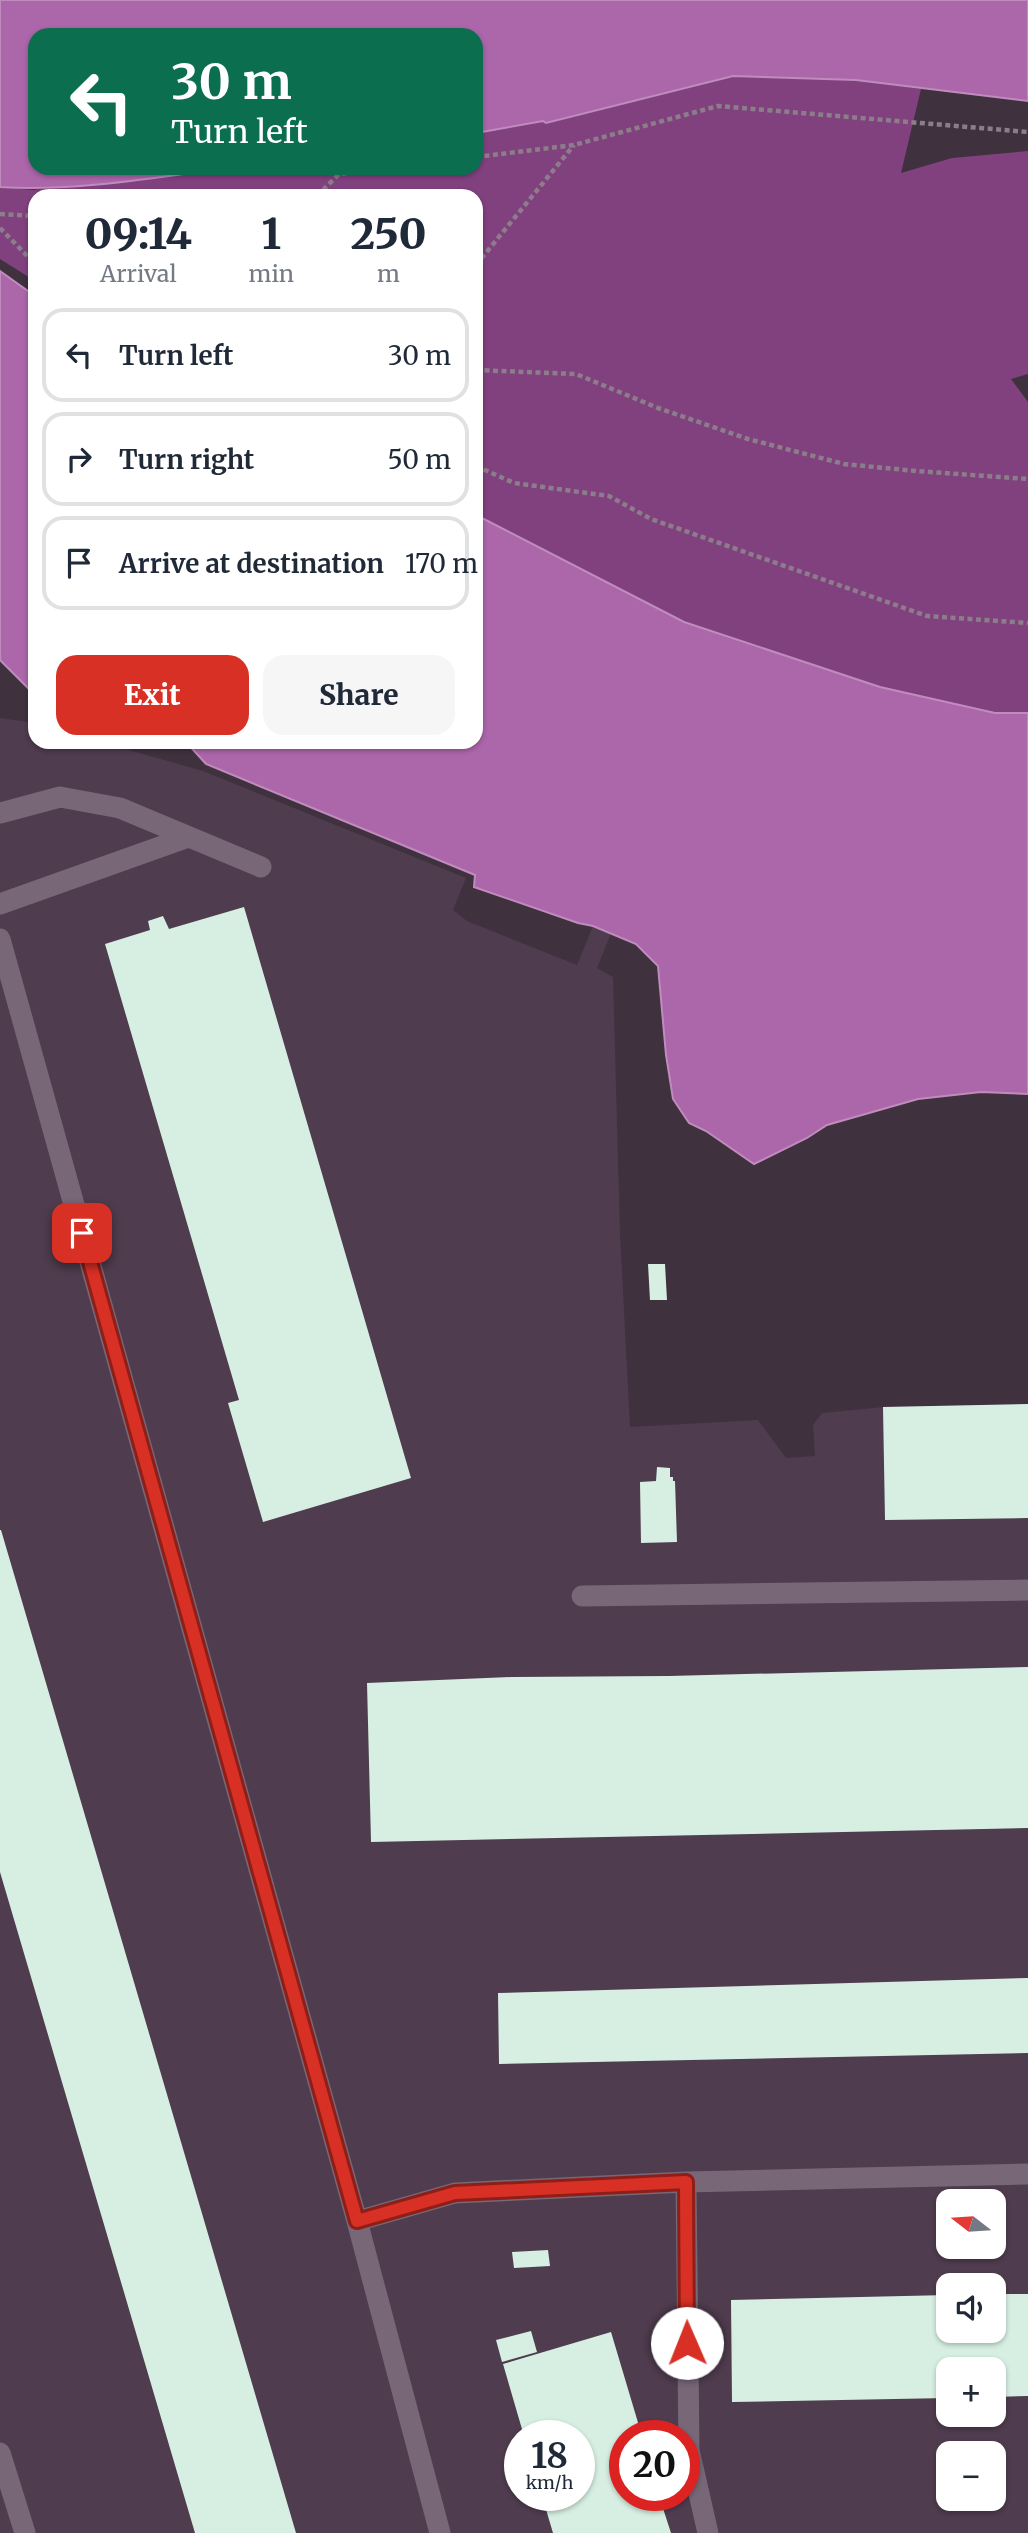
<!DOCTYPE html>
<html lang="en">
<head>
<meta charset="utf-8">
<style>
	body { margin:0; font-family:Merriweather,serif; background:#f6f6f7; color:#1f2937; height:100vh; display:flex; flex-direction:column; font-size:26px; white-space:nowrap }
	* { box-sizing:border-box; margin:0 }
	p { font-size:23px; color:#747a83 }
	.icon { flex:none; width:38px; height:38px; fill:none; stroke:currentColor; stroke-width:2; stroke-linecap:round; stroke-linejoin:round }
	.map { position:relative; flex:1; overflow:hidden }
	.details { position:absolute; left:28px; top:189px; width:455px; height:560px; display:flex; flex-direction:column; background:#fff; border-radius:21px; box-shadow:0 2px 5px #0004 }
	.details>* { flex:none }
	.hud { position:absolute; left:28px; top:28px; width:455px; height:147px; border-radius:21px; box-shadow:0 2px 5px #0004; background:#0b6e4f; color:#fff; overflow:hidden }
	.needle { width:46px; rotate:287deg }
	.controls { position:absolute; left:936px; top:2189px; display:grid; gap:14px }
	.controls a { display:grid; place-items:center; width:70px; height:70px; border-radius:14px; background:#fff; box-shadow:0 2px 5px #0004; font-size:35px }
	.speed { position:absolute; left:504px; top:2420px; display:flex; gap:14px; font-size:35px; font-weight:700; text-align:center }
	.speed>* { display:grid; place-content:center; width:91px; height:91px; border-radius:50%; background:#fff; box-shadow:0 2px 5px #0004; line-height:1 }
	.speed small { font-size:18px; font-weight:400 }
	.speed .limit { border:10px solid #d22; background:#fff; color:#111 }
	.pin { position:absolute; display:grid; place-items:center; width:60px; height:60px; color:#fff; margin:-30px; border-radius:14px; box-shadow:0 4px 10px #0006 }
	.me { position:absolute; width:77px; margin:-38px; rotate:359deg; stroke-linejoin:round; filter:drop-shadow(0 0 5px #0008) }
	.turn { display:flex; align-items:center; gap:24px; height:147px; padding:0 28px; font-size:32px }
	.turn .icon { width:91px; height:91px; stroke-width:2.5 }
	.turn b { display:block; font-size:49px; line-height:60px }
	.eta { display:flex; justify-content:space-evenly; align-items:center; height:119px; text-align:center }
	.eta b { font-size:42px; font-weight:800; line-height:49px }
	.primary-button { display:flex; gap:14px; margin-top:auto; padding:14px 28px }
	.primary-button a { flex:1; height:80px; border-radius:21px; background:#d93025; color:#fff; font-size:28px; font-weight:800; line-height:80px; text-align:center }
	.primary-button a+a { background:#f6f6f7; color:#1f2937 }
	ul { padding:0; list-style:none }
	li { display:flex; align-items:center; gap:21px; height:94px; margin:0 14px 10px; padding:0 14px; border:4px solid #e0e1e3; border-radius:21px }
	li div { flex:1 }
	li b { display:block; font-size:26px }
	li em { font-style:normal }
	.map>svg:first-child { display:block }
	.built { fill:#4f3c4e; fill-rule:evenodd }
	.green { fill:#81417f }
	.water { fill:#ac66aa; stroke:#c08cbe; stroke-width:2 }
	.building { fill:#d7efe2 }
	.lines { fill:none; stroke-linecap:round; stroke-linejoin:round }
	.path { stroke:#8b7e8a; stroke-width:4.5; stroke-dasharray:5 3.5; stroke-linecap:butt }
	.minor { stroke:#786777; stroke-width:21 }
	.route-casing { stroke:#8d1f18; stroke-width:18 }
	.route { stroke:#d93025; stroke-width:12 }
</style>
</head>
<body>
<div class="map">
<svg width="1028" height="2533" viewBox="0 0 1028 2533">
	<rect width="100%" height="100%" fill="#40313f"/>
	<path class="built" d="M0 718 35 723V742H101L203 771 466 878 453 910 467 921 577 965 593 926 611 933 597 968 613 977 620 1233 630 1427 758 1420 786 1458 815 1456 813 1425 822 1413 883 1407 1028 1404V2533H0ZM948 2202H994V2247H948ZM948 2286H994V2331H948ZM948 2370H994V2415H948ZM520 2436H579V2496H520ZM625 2436H684V2496H625ZM948 2454H994V2499H948Z"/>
	<path class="green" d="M733 76 855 80 921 89 901 173 952 158 1028 151V374L1011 379 1028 402V713H995L880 687 684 622 476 515V196H35V281L0 259V187L33 190 230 168H476V132Z"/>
	<path class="water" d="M0 0H1028V101L856 80 733 76 546 123 543 121 476 133V35H35V168H230C154 177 77 192 0 187Z
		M0 271 35 296V695L0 660Z
		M476 515 684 622 880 687 995 713H1028V1094L981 1092 918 1099 827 1125 807 1138 754 1164 706 1131 689 1123 673 1099 666 1055 658 966 636 944 593 926 578 923 474 887 475 875 206 764 186 742H476Z"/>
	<path class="building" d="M244 907 411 1478 263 1522 228 1403 239 1400 105 944 150 930 148 921 163 916 169 929Z
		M648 1264H665L667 1300H650Z
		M1028 1404V1518L885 1520 883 1407Z
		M657 1467 670 1468V1477H673V1481H675L677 1542 641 1543 640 1482 656 1481Z
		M0 1530H1L296 2533H195L0 1872Z
		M1028 1667V1828L371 1842 367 1683 512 1677 669 1676Z
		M1028 1978V2053L499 2064 498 1993Z
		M548 2250 550 2266 514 2268 512 2252Z
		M994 2294H1028V2396L994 2397V2370H948V2398L732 2402 731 2300 948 2295V2331H994Z
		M531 2331 537 2352 502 2362 496 2340Z
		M611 2332 642 2436H625V2496H659L671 2533H553L542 2496H579V2436H524L503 2364Z"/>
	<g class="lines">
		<path class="path" d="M476 157 574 145 718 106 1028 132
			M317 196 339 174 393 168
			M0 214 35 216
			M0 228 35 264
			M476 265 574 145
			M476 370 576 374 658 408 748 439 844 464 916 471 1028 479
			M476 466 514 483 609 496 651 519 927 616 1028 623"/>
		<path class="minor" d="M0 813 60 797 120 808 261 867
			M0 904 188 837
			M0 939 357 2221 440 2533
			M582 1596 1028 1590
			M686 2182 689 2450 708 2533
			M357 2221 455 2193 686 2182 1028 2174
			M0 2453 25 2533"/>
	</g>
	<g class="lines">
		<g class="route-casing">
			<path id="route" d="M82 1233 357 2221 455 2193 686 2182 687 2343"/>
		</g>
		<use href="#route" class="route"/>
	</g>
</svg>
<div class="controls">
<a><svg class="needle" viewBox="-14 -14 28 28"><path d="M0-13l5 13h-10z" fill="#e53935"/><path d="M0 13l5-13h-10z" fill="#747a83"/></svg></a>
<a><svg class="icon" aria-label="sound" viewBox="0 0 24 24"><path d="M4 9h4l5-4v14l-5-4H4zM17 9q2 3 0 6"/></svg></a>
<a>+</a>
<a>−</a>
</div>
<div class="speed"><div>18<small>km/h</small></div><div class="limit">20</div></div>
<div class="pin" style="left:82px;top:1233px;background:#d93025"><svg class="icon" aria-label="arrive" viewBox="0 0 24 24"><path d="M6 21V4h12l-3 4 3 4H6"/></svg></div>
<svg class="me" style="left:687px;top:2343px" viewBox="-20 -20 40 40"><circle r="19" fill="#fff"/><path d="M0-13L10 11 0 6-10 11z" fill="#d93025"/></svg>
<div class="hud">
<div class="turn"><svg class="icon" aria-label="left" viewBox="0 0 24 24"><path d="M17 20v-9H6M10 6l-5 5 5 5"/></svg><div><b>30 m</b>Turn left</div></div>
</div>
<section class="details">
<div class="eta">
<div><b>09:14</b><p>Arrival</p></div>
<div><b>1</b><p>min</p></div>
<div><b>250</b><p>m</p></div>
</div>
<ul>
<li><svg class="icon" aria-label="left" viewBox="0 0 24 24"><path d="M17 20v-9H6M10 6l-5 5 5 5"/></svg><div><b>Turn left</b></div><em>30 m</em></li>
<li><svg class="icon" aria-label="right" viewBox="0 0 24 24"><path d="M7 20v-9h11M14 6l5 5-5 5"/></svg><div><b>Turn right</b></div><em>50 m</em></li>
<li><svg class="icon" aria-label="arrive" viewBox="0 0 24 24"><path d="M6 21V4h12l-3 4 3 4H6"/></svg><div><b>Arrive at destination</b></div><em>170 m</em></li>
</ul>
<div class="primary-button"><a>Exit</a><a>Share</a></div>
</section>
</div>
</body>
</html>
